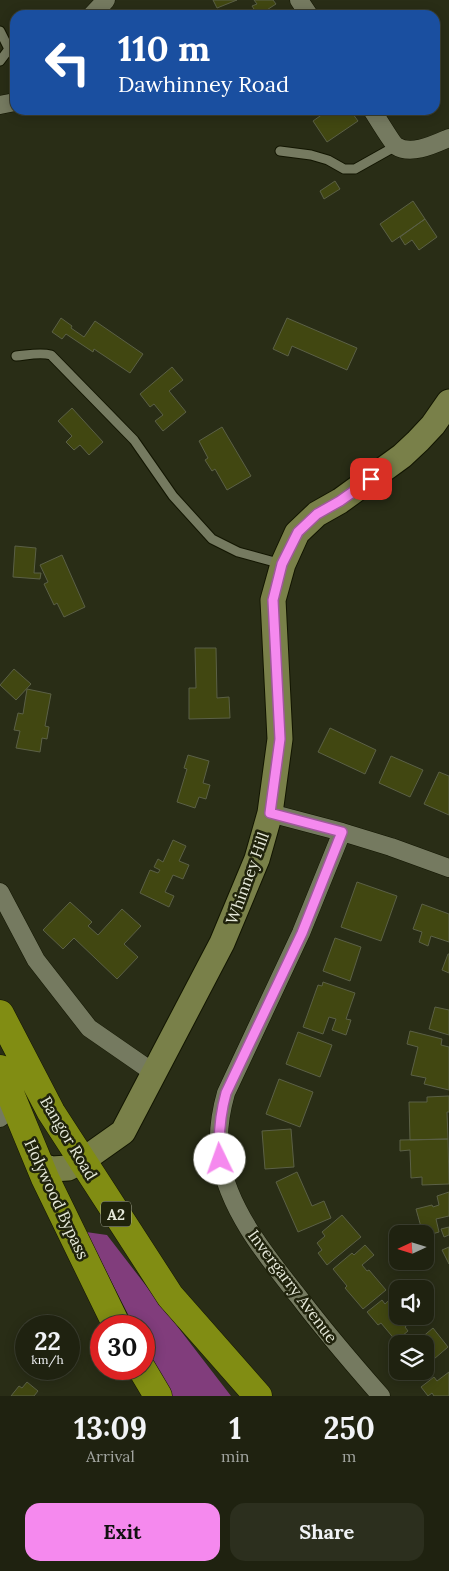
<!DOCTYPE html>
<html lang="en">
<head>
<meta charset="utf-8">
<style>
	body { margin:0; font-family:Lora,serif; background:#2c2f1e; color:#f1f3f6; height:100vh; display:flex; flex-direction:column; font-size:19px; white-space:nowrap }
	* { box-sizing:border-box; margin:0 }
	p { font-size:16px; color:#a1a49f }
	.icon { flex:none; width:28px; height:28px; fill:none; stroke:currentColor; stroke-width:2; stroke-linecap:round; stroke-linejoin:round }
	.map { position:relative; height:1396px; overflow:hidden }
	.details { display:flex; flex-direction:column; background:#1f2210; flex:1 }
	.details>* { flex:none }
	.hud { position:absolute; left:10px; top:10px; width:430px; height:105px; border-radius:15px; box-shadow:0 2px 12px #0003,0 0 0 1px #3c3f30; background:#1a4fa0; color:#fff; overflow:hidden }
	.needle { width:32px; rotate:266deg }
	.fabs { position:absolute; left:389px; top:1225px; display:grid; gap:10px }
	.fabs a { display:grid; place-items:center; width:45px; height:45px; border-radius:10px; background:#1f2210; box-shadow:0 2px 12px #0003,0 0 0 1px #3c3f30; font-size:25px }
	.speed { position:absolute; left:15px; top:1315px; display:flex; gap:10px; font-size:25px; font-weight:700; text-align:center }
	.speed>* { display:grid; place-content:center; width:65px; height:65px; border-radius:50%; background:#1f2210; box-shadow:0 2px 12px #0003,0 0 0 1px #3c3f30; line-height:1 }
	.speed small { font-size:12px; font-weight:400 }
	.speed .limit { border:8px solid #d22; background:#fff; color:#111 }
	.pin { position:absolute; display:grid; place-items:center; width:42px; height:42px; color:#fff; margin:-21px; border-radius:10px; box-shadow:0 2px 8px #0006 }
	.me { position:absolute; width:55px; margin:-28px; rotate:357deg; stroke-linejoin:round; filter:drop-shadow(0 0 4px #0008) }
	.turn { display:flex; align-items:center; gap:18px; height:105px; padding:0 25px; font-size:22px }
	.turn .icon { width:65px; height:65px; stroke-width:2.5 }
	.turn b { display:block; font-size:35px; line-height:42px }
	.eta { display:flex; justify-content:space-evenly; align-items:center; height:85px; text-align:center }
	.eta b { font-size:30px; font-weight:800; line-height:35px }
	.action { display:flex; gap:10px; margin-top:auto; padding:10px 25px }
	.action a { flex:1; height:58px; border-radius:15px; background:#f589ee; color:#111; font-size:20px; font-weight:800; line-height:58px; text-align:center }
	.action a+a { background:#2c2f1e; color:#f1f3f6 }
	.map>svg:first-child { display:block }
	.forest { fill:#813d7c }
	.building { fill:#414711; stroke:#5b6046 }
	.lines { fill:none; stroke-linecap:round; stroke-linejoin:round }
	.lane-casing { stroke:#121501; stroke-width:11 }
	.street-casing { stroke:#121501; stroke-width:19 }
	.secondary-casing { stroke:#121501; stroke-width:27 }
	.highway-casing { stroke:#121501; stroke-width:29 }
	.lane { stroke:#757a60; stroke-width:9 }
	.street { stroke:#757a60; stroke-width:18 }
	.secondary { stroke:#798049; stroke-width:25 }
	.highway { stroke:#818d13; stroke-width:28 }
	.route-casing { stroke:#9f599b; stroke-width:12 }
	.route { stroke:#f589ee; stroke-width:9 }
	.labels { text-anchor:middle; dominant-baseline:central; stroke-width:5; stroke-linejoin:round; paint-order:stroke }
	.shield { fill:#20230c; stroke:#abae9c; stroke-width:1 }
	.shield-label { font-size:15px; font-weight:bold; fill:#e6e9da }
	.street-label { font-size:16px; fill:#e6e9da; stroke:#20230c }
</style>
</head>
<body>
<div class="map">
<svg width="449" height="1396" viewBox="0 0 449 1396">
	<rect width="100%" height="100%" fill="#292d16"/>
	<path class="forest" d="M86 1232 107 1235 231 1396H169L144 1347V1326H134Z"/>
	<path class="building" d="M213 0H237L217 8Z
		M254 0H273L276 4 259 15H245L254 9 252 6 257 4Z
		M327 110H350L358 121 327 142 313 121 327 111Z
		M335 181 340 189 324 199 320 191Z
		M413 201 425 219 392 242 380 224Z
		M425 219 437 237 419 250 412 240 405 245 400 237Z
		M61 318 72 326 71 328 84 337 95 321 143 354 130 373 94 349 93 352 66 334 62 339 52 332Z
		M287 318 357 348 347 370 292 346 288 356 273 349Z
		M172 367 183 380 169 391 186 412 163 431 155 421 163 415 154 404 150 407 140 394Z
		M72 408 103 442 89 455 80 445 74 450 66 442 72 436 58 421Z
		M222 427 251 476 227 490 215 469 212 471 205 460 208 458 199 441Z
		M15 546 36 548 34 573H41L40 579 13 577Z
		M62 555 85 607 64 617 57 603 54 605 44 584 48 582 40 565Z
		M195 648H216L217 698 229 697 230 718 189 719V688H196Z
		M14 669 31 684 16 700 0 685Z
		M27 689 51 694 45 726 49 727 47 739 42 738 40 752 16 748 20 731 14 730 18 713 23 714Z
		M330 728 376 750 365 774 318 752Z
		M188 755 209 761 203 783 210 785 206 799 199 797 195 808 177 802 187 769 184 768Z
		M391 756 423 770 410 797 379 783Z
		M439 772 449 776V815L424 804Z
		M173 840 186 846 179 861 189 865 183 879 173 875 165 892 174 896 169 907 140 893 150 870 158 873 160 870 154 867 158 859 163 862Z
		M357 882 397 896 381 941 341 927Z
		M70 902 92 922 88 926 98 935 122 909 141 926 124 944 138 957 117 979 74 938 63 949 43 930Z
		M422 904 449 914V942L431 936 428 946 419 942 422 932 413 929Z
		M335 938 361 947 350 981 323 971Z
		M448 954H449V973L442 970Z
		M323 982 355 993 346 1019 351 1020 346 1035 332 1030 336 1019 329 1017 323 1034 303 1027 318 985 322 986Z
		M435 1007 449 1010V1035L429 1029Z
		M410 1031 442 1039 441 1045 449 1047V1090L424 1084 426 1078 411 1075 418 1047 407 1044Z
		M298 1032 332 1045 320 1077 286 1064Z
		M279 1079 313 1092 300 1127 266 1114Z
		M449 1096V1112H447L448 1139 410 1140 409 1102H427V1097Z
		M291 1129 294 1167 265 1169 262 1131Z
		M448 1139 449 1184 422 1185V1177L411 1178 410 1150 400 1151V1140Z
		M297 1172 312 1206 324 1201 331 1218 298 1232 276 1182Z
		M449 1192V1216L436 1219 439 1232 425 1236V1234H423L416 1209 432 1205 433 1207 439 1205 437 1196Z
		M342 1215 361 1237 327 1265 318 1253 322 1250 317 1243 325 1236 322 1232Z
		M449 1227V1235L444 1237 441 1229Z
		M365 1245 374 1255 362 1265 367 1271 369 1270 386 1290 363 1309 345 1288 347 1286 333 1269 352 1253 354 1255Z
		M449 1247V1264L442 1250Z
		M398 1291V1316H418L405 1327 408 1331 396 1341 381 1323 378 1325 367 1312 382 1300 385 1304 396 1294 395 1293Z
		M433 1328 448 1347 427 1365 431 1370 419 1379 412 1371H425V1344H414Z
		M449 1372V1396H434L432 1393 428 1396 421 1387 434 1377 437 1381Z
		M27 1382 38 1391 34 1396H11L19 1386 22 1388Z"/>
	<g class="lines">
		<g class="lane-casing">
			<path id="lane" d="M0 31 9 49 0 61
				M280 151 311 155 328 160 344 169H355L396 146
				M16 356C28 355 40 352 51 355L134 440 173 496 212 539 238 552 282 564"/>
		</g>
		<g class="street-casing">
			<path id="street" d="M299 0 309 15
				M92 15 106 0
				M0 105 15 102
				M372 110C376 116 392 143 396 146 411 156 435 144 449 138
				M270 813 342 832 391 847 449 868
				M342 832 301 933 226 1093C220 1114 217 1135 220 1157 227 1208 267 1257 298 1296 324 1330 352 1363 381 1396
				M0 892 36 960 89 1028 154 1073
				M0 1118 15 1105"/>
		</g>
		<g class="secondary-casing">
			<path id="secondary" d="M40 1165 52 1169 68 1168 82 1161 123 1132 222 943 257 859 270 813 280 739 273 600 283 564 297 533 317 514 340 501 402 456 418 441 433 425 449 402"/>
		</g>
		<g class="highway-casing">
			<path id="highway" d="M0 1014 51 1112 170 1296 258 1396
				M0 1069 45 1178 117 1326
				M142 1369 158 1396"/>
		</g>
		<use href="#lane" class="lane"/>
		<use href="#street" class="street"/>
		<use href="#secondary" class="secondary"/>
		<use href="#highway" class="highway"/>
	</g>
	<g class="lines">
		<g class="route-casing">
			<path id="route" d="M220 1159C218 1136 220 1115 226 1093L302 933 342 832 270 813 280 739 273 600 282 564 298 532 317 514 340 501 371 479"/>
		</g>
		<use href="#route" class="route"/>
	</g>
	<g class="labels">
		<rect class="shield" x="101" y="1201.5" width="30" height="25" rx="4"/>
		<g class="shield-label">
			<text x="116" y="1214">A2</text>
		</g>
		<g class="street-label">
			<text transform="translate(247 878) rotate(-70)">Whinney Hill</text>
			<text transform="translate(69 1138) rotate(59)">Bangor Road</text>
			<text transform="translate(57 1199) rotate(65)">Holywood Bypass</text>
			<text transform="translate(293 1286) rotate(53)">Invergarry Avenue</text>
		</g>
	</g>
</svg>
<div class="fabs">
<a><svg class="needle" viewBox="-14 -14 28 28"><path d="M0-13l5 13h-10z" fill="#e53935"/><path d="M0 13l5-13h-10z" fill="#a1a49f"/></svg></a>
<a><svg class="icon" aria-label="sound" viewBox="0 0 24 24"><path d="M4 9h4l5-4v14l-5-4H4zM17 9q2 3 0 6"/></svg></a>
<a><svg class="icon" aria-label="layers" viewBox="0 0 24 24"><path d="M12 4l9 5-9 5-9-5zM3 14l9 5 9-5"/></svg></a>
</div>
<div class="speed"><div>22<small>km/h</small></div><div class="limit">30</div></div>
<div class="pin" style="left:371px;top:479px;background:#d93025"><svg class="icon" aria-label="arrive" viewBox="0 0 24 24"><path d="M6 21V4h12l-3 4 3 4H6"/></svg></div>
<svg class="me" style="left:220px;top:1159px" viewBox="-20 -20 40 40"><circle r="19" fill="#fff"/><path d="M0-13L10 11 0 6-10 11z" fill="#f589ee"/></svg>
<div class="hud">
<div class="turn"><svg class="icon" aria-label="left" viewBox="0 0 24 24"><path d="M17 20v-9H6M10 6l-5 5 5 5"/></svg><div><b>110 m</b>Dawhinney Road</div></div>
</div>
</div>
<section class="details">
<div class="eta">
<div><b>13:09</b><p>Arrival</p></div>
<div><b>1</b><p>min</p></div>
<div><b>250</b><p>m</p></div>
</div>
<div class="action"><a>Exit</a><a>Share</a></div>
</section>
</body>
</html>
